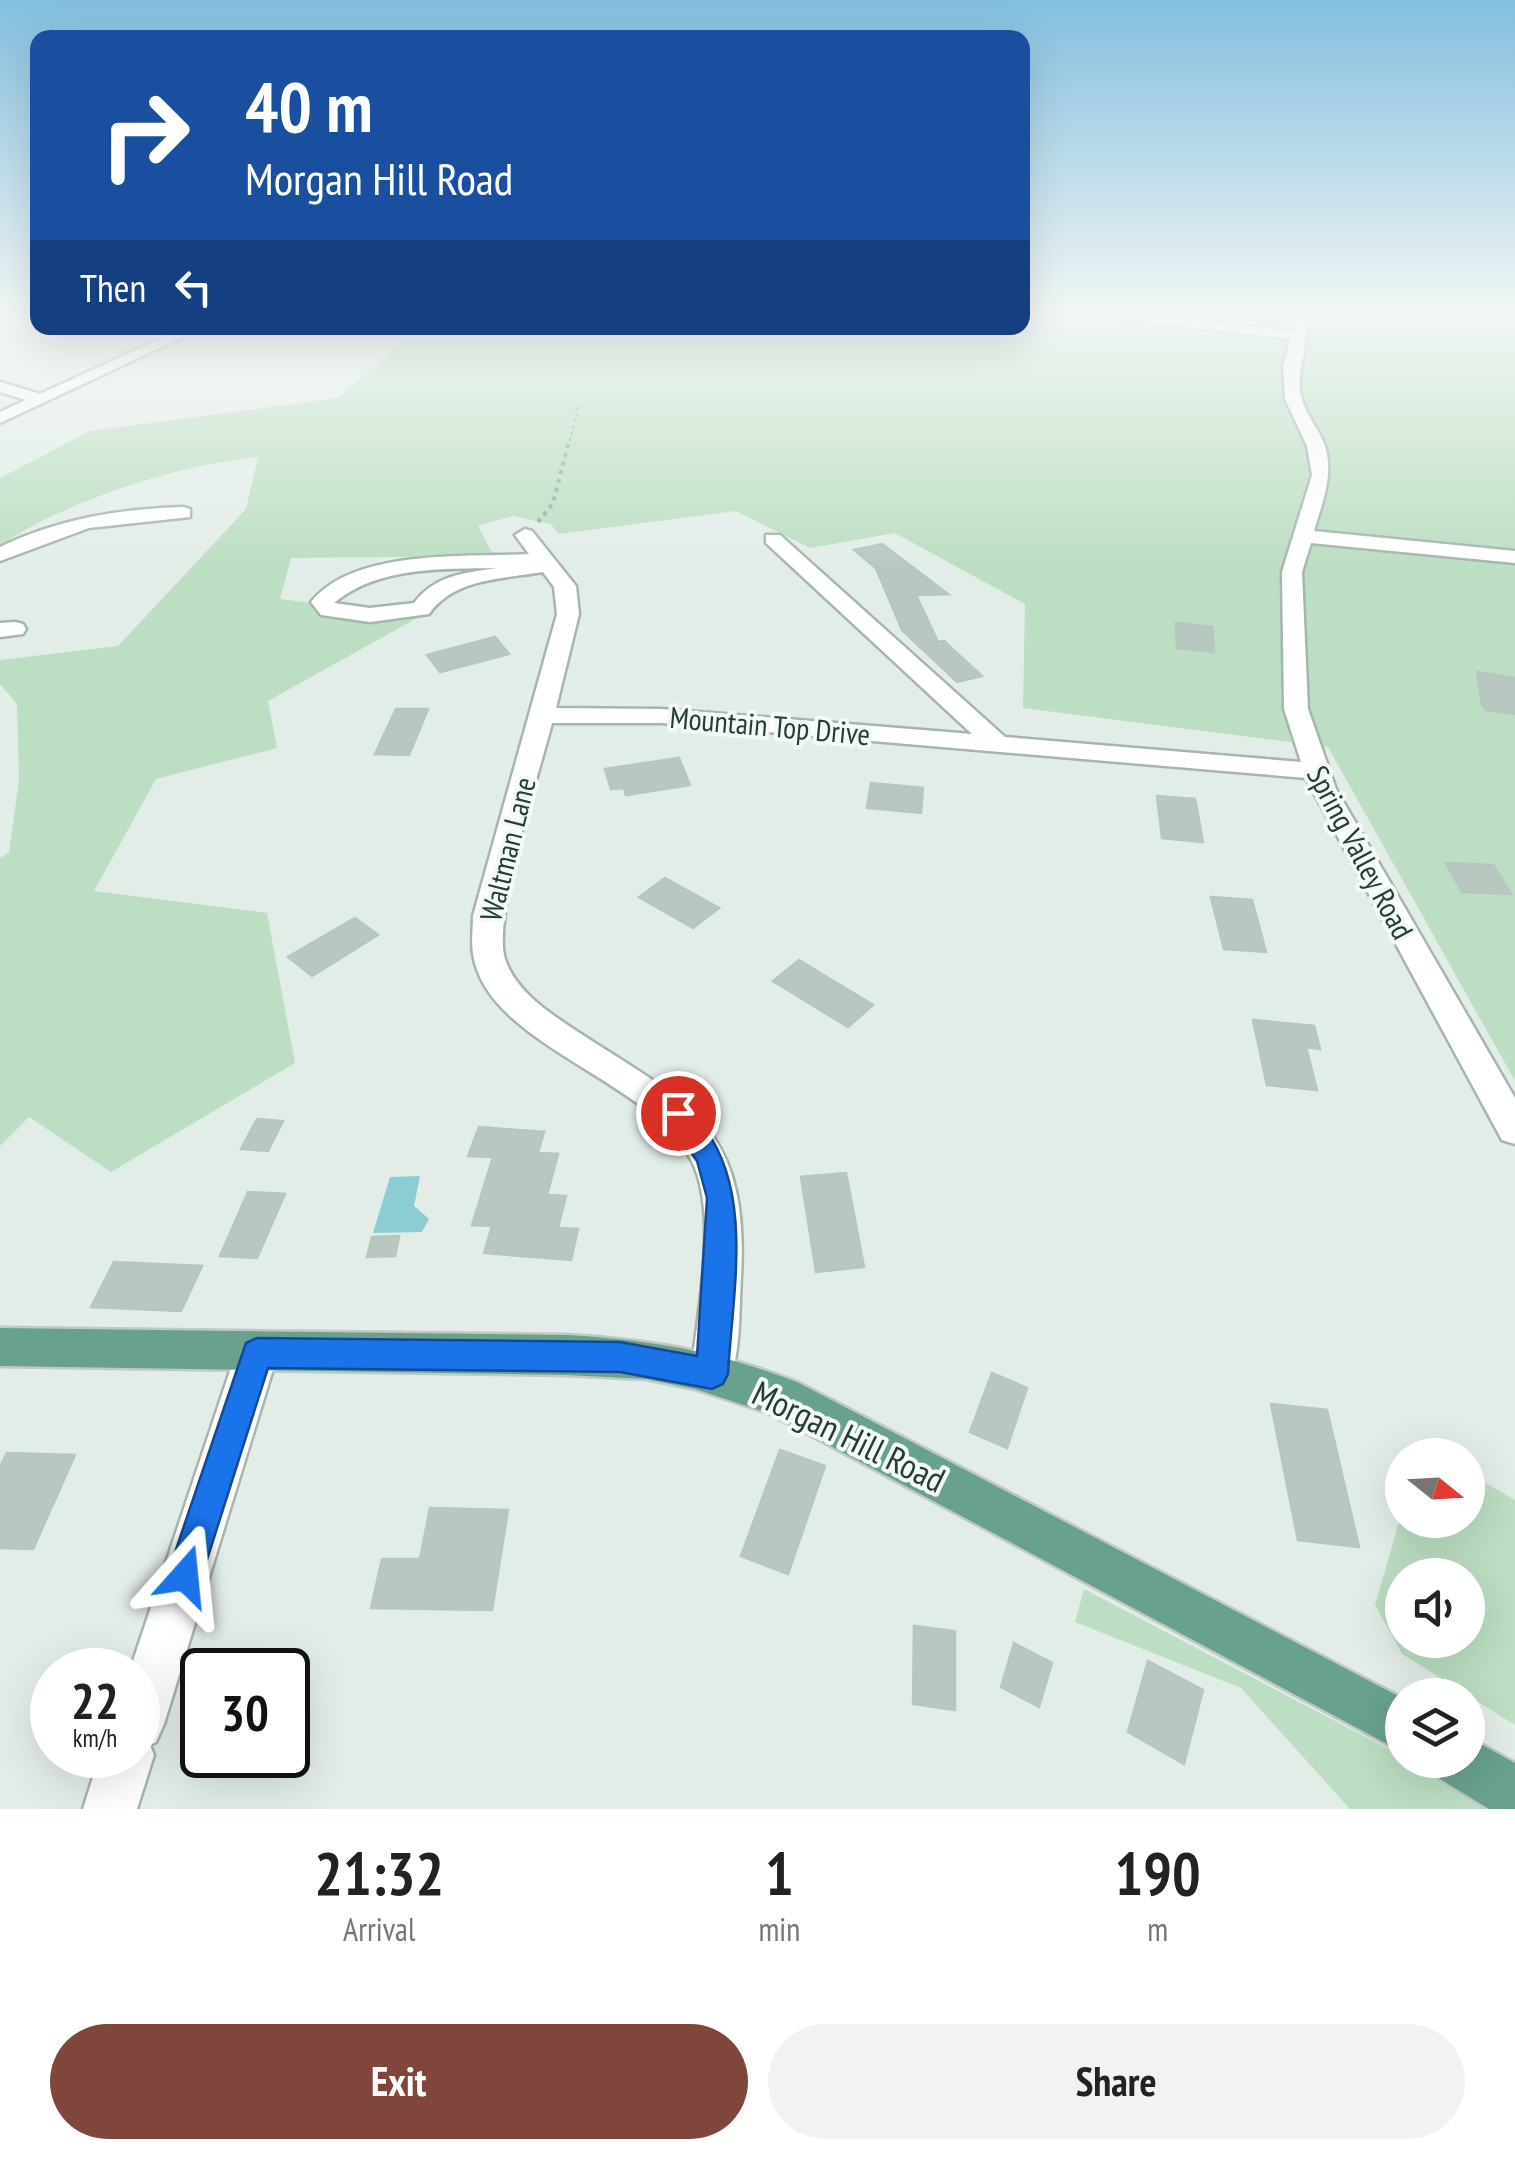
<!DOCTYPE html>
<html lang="en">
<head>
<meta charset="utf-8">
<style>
	body { margin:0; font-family:"PT Sans Narrow",sans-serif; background:#f2f2f2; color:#222; height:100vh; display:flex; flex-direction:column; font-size:38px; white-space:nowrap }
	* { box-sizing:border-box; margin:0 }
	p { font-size:32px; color:#767676 }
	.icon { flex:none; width:55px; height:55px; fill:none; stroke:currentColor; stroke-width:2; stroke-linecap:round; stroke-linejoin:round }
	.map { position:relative; height:1809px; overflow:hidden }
	.drawer { display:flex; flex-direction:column; background:#fff; flex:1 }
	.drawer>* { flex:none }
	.hud { position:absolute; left:30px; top:30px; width:1000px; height:305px; border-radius:20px; box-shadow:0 10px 40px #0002; background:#1a4fa0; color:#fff; overflow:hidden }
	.needle { width:65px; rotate:108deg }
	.tools { position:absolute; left:1385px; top:1438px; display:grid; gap:20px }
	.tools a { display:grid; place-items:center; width:100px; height:100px; border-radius:50%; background:#fff; box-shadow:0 10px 40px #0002; font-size:50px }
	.speed { position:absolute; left:30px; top:1648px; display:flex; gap:20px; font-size:50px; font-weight:700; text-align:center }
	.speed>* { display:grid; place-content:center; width:130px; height:130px; border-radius:50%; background:#fff; box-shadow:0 10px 40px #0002; line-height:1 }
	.speed small { font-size:25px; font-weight:400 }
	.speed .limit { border:5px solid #111; border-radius:15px; background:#fff; color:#111 }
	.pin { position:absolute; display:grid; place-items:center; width:85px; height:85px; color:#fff; margin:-42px; border:5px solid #fff; border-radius:50%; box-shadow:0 2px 10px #0007 }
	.me { position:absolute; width:110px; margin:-55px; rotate:18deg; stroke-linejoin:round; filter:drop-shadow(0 0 8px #0008) }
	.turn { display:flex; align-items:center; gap:35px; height:210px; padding:0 50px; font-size:45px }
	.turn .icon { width:130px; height:130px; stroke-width:2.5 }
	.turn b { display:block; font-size:70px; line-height:85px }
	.then { display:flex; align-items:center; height:95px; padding:0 50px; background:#0003; gap:20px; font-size:38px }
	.eta { display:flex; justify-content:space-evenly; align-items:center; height:170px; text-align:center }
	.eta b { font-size:60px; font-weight:600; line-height:70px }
	.primary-button { display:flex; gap:20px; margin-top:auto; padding:20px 50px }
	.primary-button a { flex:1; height:115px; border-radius:60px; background:#80463c; color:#fff; font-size:40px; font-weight:600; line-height:115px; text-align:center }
	.primary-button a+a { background:#f2f2f2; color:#222 }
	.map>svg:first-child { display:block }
	.green { fill:#bcdec2; fill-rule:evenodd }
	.water { fill:#8bcdd2 }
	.building { fill:#b8c8c0; stroke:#b5c7be; stroke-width:2.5 }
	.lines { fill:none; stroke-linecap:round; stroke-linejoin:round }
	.minor-casing { stroke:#a6b5ae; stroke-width:5 }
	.major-casing { stroke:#c1c9c6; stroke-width:5 }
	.path-far1 { stroke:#84b19e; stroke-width:2.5; stroke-dasharray:2.5 4; stroke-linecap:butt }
	.path { stroke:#84b19e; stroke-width:4; stroke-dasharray:4 5; stroke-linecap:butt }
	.minor { fill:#fff; fill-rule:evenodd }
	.major { fill:#68a28e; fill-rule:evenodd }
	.route { fill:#1a73e8; stroke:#114b97; stroke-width:2.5 }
	.labels { text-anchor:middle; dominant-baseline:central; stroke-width:8; stroke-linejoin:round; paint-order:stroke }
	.street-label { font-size:30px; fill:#233e34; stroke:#f4f9f6 }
	.near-street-label { font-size:35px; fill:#233e34; stroke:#f4f9f6 }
</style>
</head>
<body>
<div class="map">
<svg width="1515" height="1809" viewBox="0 0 1515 1809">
	<rect width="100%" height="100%" fill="#e3ede8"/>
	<path class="green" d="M1023 315H1515V1081L1328 747 1023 708 1025 604 895 533 810 548 736 511 558 534 551 524 513 516 478 526 491 551 505 556 291 558 280 599 419 617 268 701 277 748 156 779 94 891 267 913 295 1063 111 1172 29 1117 0 1146V858L9 853 19 780 17 704 0 684V660L118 646 246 509 258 457C182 463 62 502 0 546V478L90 431 338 398 419 328H1022Z
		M1468 1473 1515 1500V1725L1402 1654 1375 1605 1402 1512V1520H1468ZM1402 1575H1468V1640H1402Z
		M1084 1589 1402 1756V1760C1432 1760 1466 1793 1489 1809H1350L1241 1688 1075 1622Z"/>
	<path class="water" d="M420 1176 414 1206 429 1219 422 1232 373 1233 390 1177Z"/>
	<path class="building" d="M882 544 948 594 916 595 938 642 944 641 982 676 957 682 902 630 876 568 854 550Z
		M1176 623 1212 627 1214 652 1177 648Z
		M495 637 509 654 440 672 427 655Z
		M1477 672 1515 678V714L1486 710 1482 705Z
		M396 709H428L409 755 375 754Z
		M679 758 690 785 626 795 624 788 611 789 605 769Z
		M871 783 923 788 921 813 867 808Z
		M1157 796 1195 799 1203 842 1162 838Z
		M1446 863 1493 865 1511 894 1462 892Z
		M665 878 719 908 693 928 639 897Z
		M1211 897 1252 900 1266 952 1224 949Z
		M355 918 378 935 312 976 288 957Z
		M799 960 873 1005 848 1027 773 981Z
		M1253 1020 1314 1026 1320 1049 1306 1047 1317 1090 1267 1085Z
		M257 1119 283 1121 268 1151 241 1149Z
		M479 1127 544 1132 538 1153 558 1154 547 1195 566 1196 558 1228 578 1229 571 1260 484 1253 492 1226 472 1225 493 1157 468 1156Z
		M846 1173 864 1267 816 1272 801 1177Z
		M248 1192 285 1194 257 1258 220 1256Z
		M399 1236 395 1256 367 1257 372 1237Z
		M114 1262 202 1266 181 1311 91 1307Z
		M992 1373 1027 1388 1007 1448 970 1432Z
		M1271 1404 1327 1410 1359 1547 1298 1540Z
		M780 1450 825 1466 788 1574 741 1556Z
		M7 1453 75 1455 33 1549 0 1548V1467Z
		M430 1508 508 1510 492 1610 371 1608 382 1559H420Z
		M914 1626 955 1631V1710L913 1704Z
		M1014 1643 1052 1663 1039 1707 1001 1687Z
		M1148 1661 1203 1690 1184 1764 1128 1732Z"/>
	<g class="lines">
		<g class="minor-casing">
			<path id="minor" d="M1111 315H1152L1292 331 1295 319H1305C1311 345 1295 369 1301 396 1305 414 1319 429 1325 446 1334 476 1322 503 1314 531L1515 551V563L1311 543 1302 572 1308 709 1336 789 1515 1098V1144L1502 1140 1306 778 661 723H552C540 770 492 918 505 959 514 987 542 1008 566 1024 681 1101 750 1118 741 1276 739 1311 741 1356 727 1388L712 1394 697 1388 691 1374C697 1315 717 1224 695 1168 659 1080 487 1048 473 954 471 942 473 928 473 916L557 614 554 587 543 572C503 579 454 578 429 614L370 622 321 615 311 602C355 548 465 558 529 554L515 535 525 529 532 531 576 586 579 614 556 708 661 709 972 734 766 543V535H780L1005 737 1301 762 1284 709 1282 572 1312 475 1307 446 1285 399 1283 366 1291 339 1118 319ZM497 568C464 573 435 575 414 603L370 608 334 603C378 566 443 569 497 568Z
				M184 328H202L0 423V412L26 400 0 392V382L40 394Z
				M183 507 190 509V517L89 528 0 561V547C58 519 119 509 183 507Z
				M15 622 23 624 26 629 23 634 0 637V623Z
				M257 1334 272 1339 278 1353 164 1724 156 1742 150 1745 154 1755 137 1809H83L100 1755H138V1670H130L236 1353 242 1339Z"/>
		</g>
		<g class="major-casing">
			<path id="major" d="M0 1328 567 1335C653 1340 716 1351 797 1382L1402 1698V1752L771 1414 695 1389 646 1379 567 1375 0 1366Z
				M1468 1737 1515 1763V1809H1489L1440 1779 1432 1760H1468Z"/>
		</g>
		<path class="path-far1" d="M568 447 579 404"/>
		<path class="path" d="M538 522 553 503 568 445"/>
		<use href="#minor" class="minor"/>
		<use href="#major" class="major"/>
	</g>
	<linearGradient id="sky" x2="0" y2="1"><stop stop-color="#83bedf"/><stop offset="0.55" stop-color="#f2f7f5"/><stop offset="1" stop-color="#f2f7f5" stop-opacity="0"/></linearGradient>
	<rect width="1515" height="568" fill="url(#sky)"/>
	<path class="route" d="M678 1103C691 1107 696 1118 705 1129 754 1195 732 1296 728 1374L723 1384 712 1389 620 1372 268 1368 198 1588 185 1594 172 1588 167 1576 246 1343 257 1338 620 1342 697 1356 707 1198 697 1161 664 1113 668 1106Z"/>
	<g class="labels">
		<g class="street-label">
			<text transform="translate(770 725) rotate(5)">Mountain Top Drive</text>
			<text transform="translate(507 849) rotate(-76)">Waltman Lane</text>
			<text transform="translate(1361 852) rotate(62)">Spring Valley Road</text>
		</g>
		<g class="near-street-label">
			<text transform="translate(849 1436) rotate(26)">Morgan Hill Road</text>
		</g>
	</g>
</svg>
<div class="tools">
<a><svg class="needle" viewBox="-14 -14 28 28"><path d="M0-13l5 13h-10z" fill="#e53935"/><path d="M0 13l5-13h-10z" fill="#767676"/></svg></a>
<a><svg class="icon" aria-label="sound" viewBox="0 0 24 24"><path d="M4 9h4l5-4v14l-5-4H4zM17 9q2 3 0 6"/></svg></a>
<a><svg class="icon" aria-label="layers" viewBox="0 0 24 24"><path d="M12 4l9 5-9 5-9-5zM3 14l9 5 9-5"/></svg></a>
</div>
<div class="speed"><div>22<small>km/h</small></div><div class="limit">30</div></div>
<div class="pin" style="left:678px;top:1113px;background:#d93025"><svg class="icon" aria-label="arrive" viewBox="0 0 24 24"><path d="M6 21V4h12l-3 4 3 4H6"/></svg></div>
<svg class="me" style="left:185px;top:1576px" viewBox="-20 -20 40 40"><path d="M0-17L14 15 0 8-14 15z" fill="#1a73e8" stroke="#fff" stroke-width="4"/></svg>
<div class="hud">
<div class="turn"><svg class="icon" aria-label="right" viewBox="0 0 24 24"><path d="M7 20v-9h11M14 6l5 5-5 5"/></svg><div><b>40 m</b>Morgan Hill Road</div></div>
<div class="then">Then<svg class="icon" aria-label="left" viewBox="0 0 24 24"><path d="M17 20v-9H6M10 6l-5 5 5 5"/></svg></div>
</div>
</div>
<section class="drawer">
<div class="eta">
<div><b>21:32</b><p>Arrival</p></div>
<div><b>1</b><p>min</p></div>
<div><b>190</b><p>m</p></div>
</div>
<div class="primary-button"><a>Exit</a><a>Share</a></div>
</section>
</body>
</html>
